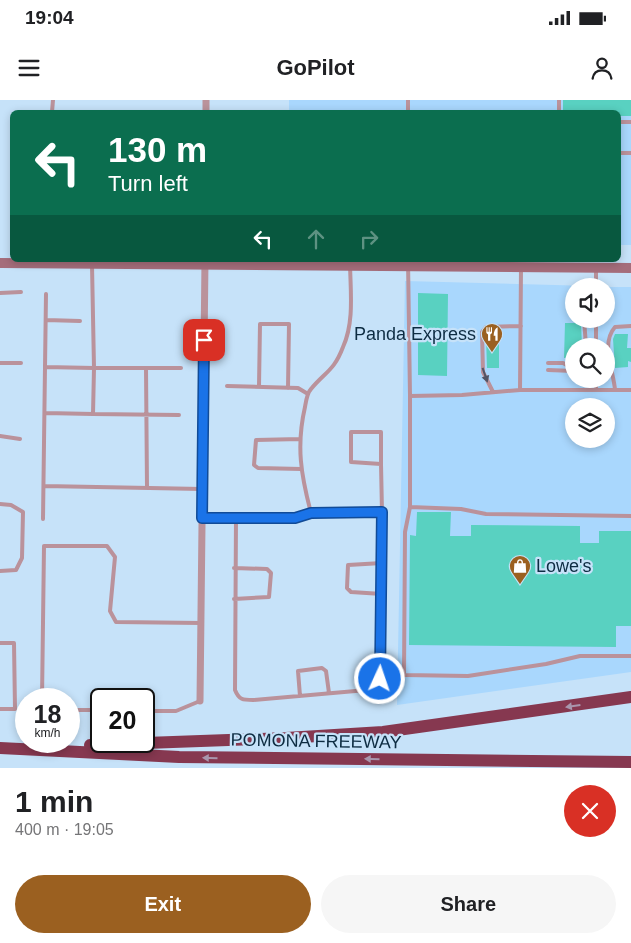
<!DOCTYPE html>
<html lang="en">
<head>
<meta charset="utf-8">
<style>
	body { margin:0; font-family:Arial,sans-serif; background:#f6f6f6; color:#202124; height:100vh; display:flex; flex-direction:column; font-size:19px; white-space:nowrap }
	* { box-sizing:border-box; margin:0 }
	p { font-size:16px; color:#757577 }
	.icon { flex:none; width:28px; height:28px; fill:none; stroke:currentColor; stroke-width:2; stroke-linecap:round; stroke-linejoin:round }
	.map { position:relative; height:668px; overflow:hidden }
	.panel { display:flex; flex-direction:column; background:#fff; flex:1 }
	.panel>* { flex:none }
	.banner { position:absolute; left:10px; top:10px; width:611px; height:152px; border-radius:8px; box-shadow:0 2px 8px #0003; background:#0b6e4f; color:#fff; overflow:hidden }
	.fabs { position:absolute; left:565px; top:178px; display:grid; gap:10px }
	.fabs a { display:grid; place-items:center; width:50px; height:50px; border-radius:50%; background:#fff; box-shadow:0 2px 8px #0003; font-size:25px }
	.speed { position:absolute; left:15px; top:588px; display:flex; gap:10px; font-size:25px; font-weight:700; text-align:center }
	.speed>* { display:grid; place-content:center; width:65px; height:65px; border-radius:50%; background:#fff; box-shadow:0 2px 8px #0003; line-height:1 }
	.speed small { font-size:12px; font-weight:400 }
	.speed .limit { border:2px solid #111; border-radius:8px; background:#fff; color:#111 }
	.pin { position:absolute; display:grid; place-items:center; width:42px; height:42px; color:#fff; margin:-21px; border-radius:10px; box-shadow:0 2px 8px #0006 }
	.me { position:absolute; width:55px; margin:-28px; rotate:3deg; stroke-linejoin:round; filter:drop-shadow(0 0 4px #0008) }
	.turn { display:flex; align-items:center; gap:18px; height:105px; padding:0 15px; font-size:22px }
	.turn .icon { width:65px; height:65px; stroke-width:2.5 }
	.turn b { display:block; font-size:35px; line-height:42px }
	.lanes { display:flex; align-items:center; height:48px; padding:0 15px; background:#0003; justify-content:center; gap:25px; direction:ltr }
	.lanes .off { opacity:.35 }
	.round { display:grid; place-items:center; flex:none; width:52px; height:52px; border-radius:26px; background:#f6f6f6 }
	.head { display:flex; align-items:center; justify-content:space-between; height:85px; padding:0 15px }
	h1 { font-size:30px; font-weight:800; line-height:38px }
	.action { display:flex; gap:10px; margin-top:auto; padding:10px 15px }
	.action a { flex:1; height:58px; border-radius:30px; background:#9b6020; color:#fff; font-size:20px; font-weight:800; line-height:58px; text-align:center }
	.action a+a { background:#f6f6f6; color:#202124 }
	.status { display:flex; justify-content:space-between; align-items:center; height:35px; padding:0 25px; background:#fff; direction:ltr }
	.status svg { height:14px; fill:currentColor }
	header { display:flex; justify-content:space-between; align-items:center; height:65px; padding:0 15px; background:#fff; font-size:22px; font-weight:800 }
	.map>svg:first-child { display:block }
	.built { fill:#a9d7fd; fill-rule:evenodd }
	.building { fill:#59d1c1 }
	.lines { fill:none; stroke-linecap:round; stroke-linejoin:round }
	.lane { stroke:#ba929b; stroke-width:4 }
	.street { stroke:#ba929b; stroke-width:7 }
	.secondary { stroke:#a56d7b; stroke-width:10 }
	.highway { stroke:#863850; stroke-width:12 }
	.oneway { fill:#525566 }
	.oneway2 { fill:#a996ad }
	.route-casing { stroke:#114b97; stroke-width:12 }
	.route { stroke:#1a73e8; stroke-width:9 }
	.labels { text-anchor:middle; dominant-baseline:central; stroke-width:4.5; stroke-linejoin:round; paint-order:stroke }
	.poi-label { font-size:18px; fill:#0d2c42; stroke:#c6e2f9; text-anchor:end }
	.street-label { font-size:18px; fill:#0d2c42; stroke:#c6e2f9 }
</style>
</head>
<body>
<div class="status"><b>19:04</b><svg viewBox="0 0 49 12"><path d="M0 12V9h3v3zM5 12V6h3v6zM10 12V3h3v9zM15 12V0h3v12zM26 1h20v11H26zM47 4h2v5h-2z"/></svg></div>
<header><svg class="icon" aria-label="menu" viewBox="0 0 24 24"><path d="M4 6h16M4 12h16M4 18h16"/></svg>GoPilot<svg class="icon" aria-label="person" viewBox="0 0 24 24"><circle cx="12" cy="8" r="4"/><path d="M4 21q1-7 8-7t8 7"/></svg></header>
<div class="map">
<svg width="631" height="668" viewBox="0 0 631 668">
	<rect width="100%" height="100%" fill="#c6e2f9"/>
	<path class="built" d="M289 0H631V145H619V12H289Z
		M405 181 592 186H574V219H606V187H631V572L397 605ZM574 246H606V279H574ZM574 306H606V339H574Z"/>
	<path class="building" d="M563 0H631V16H619V12H563Z
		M418 193 448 194 447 276 418 275Z
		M565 223H581L582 246H574V258H564Z
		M615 234H628L627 248H631V262L628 261V267L615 268 613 239Z
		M486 238H499V268H487Z
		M417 412H451L450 436H471V425L580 426V443H599V431H631V526H616V547L409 545 410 435 416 436Z"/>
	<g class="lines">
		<path class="lane" d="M408 0V12
			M559 0V12
			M52 12 53 0
			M619 22H631
			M619 53H631
			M408 160 410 296 462 295 520 290
			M521 168 520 290H596
			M596 168V186
			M0 193 21 192
			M584 219 586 246
			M596 219V246
			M46 220 80 221
			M0 263H21
			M548 263H563L574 269
			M45 267 46 194
			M146 268 147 388
			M548 270 574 271
			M596 279V290H631
			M227 286 298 288 308 294
			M259 286 260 224H289L288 288
			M615 290C614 272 600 244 615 227L631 226
			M493 292 483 272 482 232 486 227 521 226
			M410 296V407L405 432 404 575 468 576 546 564 580 556H631
			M45 313 93 314
			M179 315 93 314 94 268H181
			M0 336 20 339
			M300 339 256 340 254 365 258 368 301 369
			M381 364V332H351V362L381 364 382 412
			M44 386 202 389
			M0 404 11 405 23 412 22 458 16 470 0 471
			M410 407 461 409 486 414 631 416
			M202 418H295L311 413C301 375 296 346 305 307 306 301 307 293 311 289 325 272 334 271 343 247 355 221 350 188 350 160
			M236 418 235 590C239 600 243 600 253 600L378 589 381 569 382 412 311 413
			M43 419 45 267 94 268 92 165
			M382 463 348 465 347 488 351 492 382 494
			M234 499 269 497 271 473 267 469 234 468
			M0 543H14L15 609H0
			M300 596 298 571 322 568 326 571 329 593
			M42 599 44 446H107L115 457 110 511 116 522 201 523
			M69 610H101
			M144 611H176L200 601"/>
		<path class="street" d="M206 12V0
			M200 601 205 160"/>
		<path class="secondary" d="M0 163 631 168"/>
		<path class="highway" d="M90 645 286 638 383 632 631 597
			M0 648 179 657 631 662"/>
	</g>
	<defs><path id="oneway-solid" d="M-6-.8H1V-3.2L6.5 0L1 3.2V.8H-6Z" transform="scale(1.25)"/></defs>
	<use class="oneway" href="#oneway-solid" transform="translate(485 275) rotate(71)"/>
	<g class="oneway2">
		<use href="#oneway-solid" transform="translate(573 606) rotate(172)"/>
		<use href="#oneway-solid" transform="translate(210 658) rotate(-179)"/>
		<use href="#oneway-solid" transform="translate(372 659) rotate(-179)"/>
	</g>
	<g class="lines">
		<g class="route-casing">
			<path id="route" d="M204 240 202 418H295L311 413 382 412 380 579"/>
		</g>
		<use href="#route" class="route"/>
	</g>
	<defs>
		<g id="restaurant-pin" transform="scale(1.125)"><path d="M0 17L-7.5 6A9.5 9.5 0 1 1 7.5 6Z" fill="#9b6020" stroke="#c6e2f9"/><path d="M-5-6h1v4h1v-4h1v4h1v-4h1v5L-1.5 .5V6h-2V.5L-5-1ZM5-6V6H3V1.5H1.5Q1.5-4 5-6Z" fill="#fff"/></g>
		<g id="shop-pin" transform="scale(1.125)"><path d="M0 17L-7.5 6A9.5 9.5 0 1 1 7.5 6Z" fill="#9b6020" stroke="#c6e2f9"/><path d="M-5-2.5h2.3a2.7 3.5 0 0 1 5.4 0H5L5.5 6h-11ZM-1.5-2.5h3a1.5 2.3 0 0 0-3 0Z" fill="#fff"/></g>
	</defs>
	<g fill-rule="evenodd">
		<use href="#restaurant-pin" x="492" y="234"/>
		<use href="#shop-pin" x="520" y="466"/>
	</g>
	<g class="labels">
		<g class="poi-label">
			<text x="476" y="234">Panda Express</text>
			<text x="536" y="466" text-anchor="start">Lowe's</text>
		</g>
		<g class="street-label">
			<text transform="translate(316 641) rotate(1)">POMONA FREEWAY</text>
		</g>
	</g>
</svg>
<div class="fabs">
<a><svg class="icon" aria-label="sound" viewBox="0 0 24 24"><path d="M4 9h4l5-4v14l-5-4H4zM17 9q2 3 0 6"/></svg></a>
<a><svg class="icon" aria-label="search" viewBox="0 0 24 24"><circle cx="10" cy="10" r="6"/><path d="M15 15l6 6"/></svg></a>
<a><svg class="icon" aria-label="layers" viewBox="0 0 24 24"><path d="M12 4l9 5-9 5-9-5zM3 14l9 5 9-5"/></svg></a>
</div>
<div class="speed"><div>18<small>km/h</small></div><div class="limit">20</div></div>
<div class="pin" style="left:204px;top:240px;background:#d93025"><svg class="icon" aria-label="arrive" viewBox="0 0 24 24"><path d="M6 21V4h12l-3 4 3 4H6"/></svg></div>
<svg class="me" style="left:380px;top:579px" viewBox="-20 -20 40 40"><circle r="17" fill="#1a73e8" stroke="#fff" stroke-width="3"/><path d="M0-11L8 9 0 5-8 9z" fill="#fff"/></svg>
<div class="banner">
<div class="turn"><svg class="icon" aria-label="left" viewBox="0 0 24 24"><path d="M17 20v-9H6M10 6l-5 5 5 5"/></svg><div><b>130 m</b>Turn left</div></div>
<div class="lanes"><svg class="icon" aria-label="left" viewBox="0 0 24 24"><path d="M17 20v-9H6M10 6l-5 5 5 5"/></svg><svg class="icon off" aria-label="ahead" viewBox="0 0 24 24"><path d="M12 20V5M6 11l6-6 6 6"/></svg><svg class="icon off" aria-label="right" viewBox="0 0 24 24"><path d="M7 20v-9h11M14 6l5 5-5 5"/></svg></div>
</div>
</div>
<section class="panel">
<div class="head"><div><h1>1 min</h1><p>400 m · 19:05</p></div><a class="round" style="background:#d93025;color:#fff"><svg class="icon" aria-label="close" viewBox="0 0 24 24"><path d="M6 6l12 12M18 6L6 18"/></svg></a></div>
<div class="action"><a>Exit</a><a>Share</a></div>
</section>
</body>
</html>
